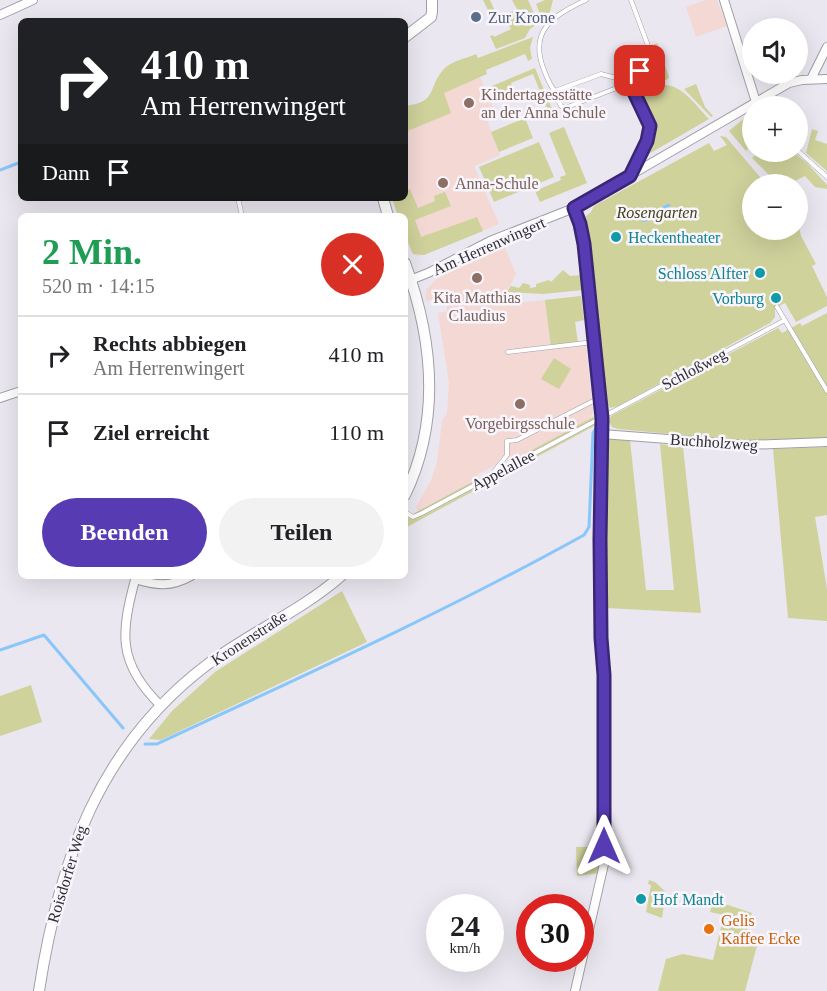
<!DOCTYPE html>
<html lang="de">
<head>
<meta charset="utf-8">
<style>
	body { margin:0; font-family:Georgia,serif; background:#f2f2f2; color:#202124; height:100vh; display:flex; flex-direction:column; font-size:22px; white-space:nowrap }
	* { box-sizing:border-box; margin:0 }
	p { font-size:20px; color:#757577 }
	.icon { flex:none; width:33px; height:33px; fill:none; stroke:currentColor; stroke-width:2; stroke-linecap:round; stroke-linejoin:round }
	.map { position:relative; flex:1; overflow:hidden }
	.details { position:absolute; left:18px; top:213px; width:390px; height:366px; display:flex; flex-direction:column; background:#fff; border-radius:9px; box-shadow:0 6px 24px #0002 }
	.details>* { flex:none }
	.hud { position:absolute; left:18px; top:18px; width:390px; height:183px; border-radius:9px; box-shadow:0 6px 24px #0002; background:#202124; color:#fff; overflow:hidden }
	.fabs { position:absolute; left:742px; top:18px; display:grid; gap:12px }
	.fabs a { display:grid; place-items:center; width:66px; height:66px; border-radius:50%; background:#fff; box-shadow:0 6px 24px #0002; font-size:30px }
	.speed { position:absolute; left:426px; top:894px; display:flex; gap:12px; font-size:30px; font-weight:700; text-align:center }
	.speed>* { display:grid; place-content:center; width:78px; height:78px; border-radius:50%; background:#fff; box-shadow:0 6px 24px #0002; line-height:1 }
	.speed small { font-size:15px; font-weight:400 }
	.speed .limit { border:9px solid #d22; background:#fff; color:#111 }
	.pin { position:absolute; display:grid; place-items:center; width:51px; height:51px; color:#fff; margin:-26px; border-radius:12px; box-shadow:0 3px 9px #0006 }
	.me { position:absolute; width:66px; margin:-33px; rotate:0deg; stroke-linejoin:round; filter:drop-shadow(0 0 4px #0008) }
	.turn { display:flex; align-items:center; gap:21px; height:126px; padding:0 24px; font-size:27px }
	.turn .icon { width:78px; height:78px; stroke-width:2.5 }
	.turn b { display:block; font-size:42px; line-height:51px }
	.then { display:flex; align-items:center; height:57px; padding:0 24px; background:#0003; gap:12px; font-size:22px }
	.round { display:grid; place-items:center; flex:none; width:63px; height:63px; border-radius:32px; background:#f2f2f2 }
	.headline { display:flex; align-items:center; justify-content:space-between; height:102px; padding:0 24px }
	h1 { font-size:36px; font-weight:600; line-height:45px; color:#1e9e55 }
	.action { display:flex; gap:12px; margin-top:auto; padding:12px 24px }
	.action a { flex:1; height:69px; border-radius:36px; background:#573bb3; color:#fff; font-size:24px; font-weight:600; line-height:69px; text-align:center }
	.action a+a { background:#f2f2f2; color:#202124 }
	ul { padding:0; list-style:none }
	li { display:flex; align-items:center; gap:18px; height:78px; padding:0 24px; border-top:2px solid #e0e0e0 }
	li div { flex:1 }
	li b { display:block; font-size:22px }
	li em { font-style:normal }
	.map>svg:first-child { display:block }
	.education { fill:#f3d8d4 }
	.green { fill:#cfd29b }
	.water { fill:#89c6fa }
	.lines { fill:none; stroke-linecap:round; stroke-linejoin:round }
	.stream { stroke:#89c6fa; stroke-width:3 }
	.service-casing { stroke:#a19fa6; stroke-width:5 }
	.minor-casing { stroke:#a19fa6; stroke-width:10 }
	.tertiary-casing { stroke:#a19fa6; stroke-width:12 }
	.service { stroke:#fff; stroke-width:4 }
	.minor { stroke:#fff; stroke-width:8 }
	.tertiary { stroke:#fff; stroke-width:10 }
	.route-casing { stroke:#392674; stroke-width:15 }
	.route { stroke:#573bb3; stroke-width:10 }
	.service-dot { fill:#5c6f8a; stroke:#f8f5fd; stroke-width:2 }
	.education-dot { fill:#8d6e63; stroke:#f8f5fd; stroke-width:2 }
	.culture-dot { fill:#0f9aa8; stroke:#f8f5fd; stroke-width:2 }
	.food-dot { fill:#e8710a; stroke:#f8f5fd; stroke-width:2 }
	.labels { text-anchor:middle; dominant-baseline:central; stroke-width:5; stroke-linejoin:round; paint-order:stroke }
	.service-label { font-size:16px; fill:#4e5e75; stroke:#f8f5fd; text-anchor:start }
	.education-label { font-size:16px; fill:#785e54; stroke:#f8f5fd; text-anchor:start }
	.park-label { font-size:16px; font-style:italic; fill:#414219; stroke:#f8f5fd }
	.culture-label { font-size:16px; fill:#0d838f; stroke:#f8f5fd; text-anchor:start }
	.street-label { font-size:16px; fill:#2e2d30; stroke:#f8f5fd }
	.food-label { font-size:16px; fill:#c56008; stroke:#f8f5fd; text-anchor:start }
</style>
</head>
<body>
<div class="map">
<svg width="827" height="991" viewBox="0 0 827 991">
	<rect width="100%" height="100%" fill="#eae7f0"/>
	<path class="education" d="M706 0H717L727 26 696 37 686 7Z
		M480 77 495 112 488 123 500 155 474 166 499 224 424 255 417 256 411 252 405 235V216H398L392 198H405V106L421 105 428 98Z
		M504 245 516 274 507 292 516 293 517 303 581 296 584 320 575 322 578 344 586 343 593 412 591 417 587 421 510 461 501 457 496 465 480 473 466 486 418 511 416 507 431 480 437 462 442 421 447 413 449 382 438 313 447 311V302L445 296 426 301V290L434 281 461 265Z"/>
	<path class="green" d="M483 0H490L499 20 494 22Z
		M512 0H528L538 23 530 29 525 38 496 49 490 36 493 35 494 37 511 29 503 16 517 9Z
		M545 0H553L550 12 541 16 536 4Z
		M533 37 530 48 532 59 528 61 525 54 486 70 487 74 444 93 451 113 405 132V106C440 102 426 86 446 67 453 61 467 58 476 54L478 58Z
		M657 43 669 77 668 79 647 88 644 80 656 74 659 68 653 45Z
		M535 68 554 114 550 116 533 74 511 83 513 90 496 97 492 86Z
		M696 84 705 107 713 116 711 117 684 89Z
		M664 85C683 85 697 107 709 119L647 155 646 154C662 128 653 120 641 95Z
		M753 111V143L746 151 729 131Z
		M525 118 533 138 499 152 491 132Z
		M564 127 587 183 540 202 535 191 561 180 560 177 566 175 549 133Z
		M812 129 818 131 815 140 827 144V171L806 153Z
		M720 136 726 137 766 184H753V230H798V222L801 236 816 264 812 266 827 297V306L796 322 785 303 775 308V317L770 323 618 406 610 408 606 402 586 216 591 212 594 206 709 143 714 151 727 145Z
		M539 142 554 177 494 202 479 167Z
		M758 152 761 155 765 152H793L807 163 827 185V189L815 187 805 176 789 184H778L752 158Z
		M405 189 406 191 410 189 418 208 435 201 434 196 445 192 451 206 415 220 421 237 477 217 483 231 424 255 413 254 405 235V216H398L392 198H405Z
		M563 270 570 276 581 275 583 290 543 294 507 292 511 286 519 288 523 283 530 285V288L536 287V284L549 280 551 282Z
		M581 296 584 320 575 322 578 344 551 347 545 300Z
		M827 313V438L745 441 618 429 612 427 609 422 611 416 778 328 782 333 800 323 802 326Z
		M554 358 571 369 559 389 541 379Z
		M595 416 596 425 405 528V519L418 511Z
		M607 438 630 440 646 590H674L660 444 683 447 701 613 606 608Z
		M827 447V515L815 517 827 589V621L788 618 773 449Z
		M342 591 367 642 161 740 149 739 172 711 215 672Z
		M31 685 42 722 0 736V696Z
		M576 847H601L600 873 577 876Z
		M649 880 655 882 666 892 662 918 646 912 651 885 648 884Z
		M713 900 752 913 745 938 758 942 745 991H658L666 959 683 954 713 960 724 915 710 912Z"/>
	<path class="water" d="M667 204H671C668 212 650 222 642 222L643 218Z"/>
	<g class="lines">
		<path class="stream" d="M0 170 21 162
			M0 650 44 635 123 728
			M145 744H157C301 677 445 612 584 535L589 527 593 433 596 428"/>
		<g class="service-casing">
			<path id="service" d="M586 0C554 15 528 30 544 70 547 78 550 86 555 91L601 74 616 78 632 88 650 130 647 141 632 172
				M631 0 650 51 632 88
				M553 90 561 106 565 108 627 84
				M798 151 827 177
				M238 198 242 216
				M777 307 827 391
				M508 352 594 342
				M493 473 507 455V441L517 440 599 398
				M405 512 413 517 422 513 785 320"/>
		</g>
		<g class="minor-casing">
			<path id="minor" d="M724 0 756 102
				M0 15 33 0
				M811 79 827 47
				M574 208 580 224 584 244 602 418 600 540 601 638 604 675V864L575 991
				M405 282 428 273 490 241 574 208 789 83 802 80 827 79
				M0 398 21 391
				M602 434 746 445 827 442
				M136 576C121 632 116 662 161 706
				M135 579C157 586 171 587 191 576"/>
		</g>
		<g class="tertiary-casing">
			<path id="tertiary" d="M405 37 431 17 432 12V0
				M383 198 388 216
				M405 263C433 339 441 420 405 495
				M39 991C59 861 99 746 208 664 251 632 301 611 341 576"/>
		</g>
		<use href="#service" class="service"/>
		<use href="#minor" class="minor"/>
		<use href="#tertiary" class="tertiary"/>
	</g>
	<g class="lines">
		<g class="route-casing">
			<path id="route" d="M604 846V675L601 638 600 540 602 418 584 244 580 224 574 208 630 176 647 141 650 126 632 88 640 71"/>
		</g>
		<use href="#route" class="route"/>
	</g>
	<circle class="service-dot" cx="476" cy="17" r="6"/>
	<g class="education-dot">
		<circle cx="469" cy="103" r="6"/>
		<circle cx="443" cy="183" r="6"/>
		<circle cx="477" cy="278" r="6"/>
		<circle cx="520" cy="404" r="6"/>
	</g>
	<g class="culture-dot">
		<circle cx="616" cy="237" r="6"/>
		<circle cx="760" cy="273" r="6"/>
		<circle cx="776" cy="298" r="6"/>
		<circle cx="641" cy="899" r="6"/>
	</g>
	<circle class="food-dot" cx="709" cy="929" r="6"/>
	<g class="labels">
		<g class="service-label">
			<text x="488" y="17">Zur Krone</text>
		</g>
		<g class="education-label">
			<text x="481" y="94">Kindertagesstätte<tspan x="481" dy="18">an der Anna Schule</tspan></text>
			<text x="455" y="183">Anna-Schule</text>
			<text x="477" y="297" text-anchor="middle">Kita Matthias<tspan x="477" dy="18">Claudius</tspan></text>
			<text x="520" y="423" text-anchor="middle">Vorgebirgsschule</text>
		</g>
		<g class="park-label">
			<text x="657" y="212">Rosengarten</text>
		</g>
		<g class="culture-label">
			<text x="628" y="237">Heckentheater</text>
			<text x="748" y="273" text-anchor="end">Schloss Alfter</text>
			<text x="764" y="298" text-anchor="end">Vorburg</text>
			<text x="653" y="899">Hof Mandt</text>
		</g>
		<g class="street-label">
			<text transform="translate(489 246) rotate(-24)">Am Herrenwingert</text>
			<text transform="translate(694 369) rotate(-28)">Schloßweg</text>
			<text transform="translate(714 442) rotate(4)">Buchholzweg</text>
			<text transform="translate(503 470) rotate(-28)">Appelallee</text>
			<text transform="translate(249 638) rotate(-33)">Kronenstraße</text>
			<text transform="translate(67 874) rotate(-73)">Roisdorfer Weg</text>
		</g>
		<g class="food-label">
			<text x="721" y="920">Gelis<tspan x="721" dy="18">Kaffee Ecke</tspan></text>
		</g>
	</g>
</svg>
<div class="fabs">
<a><svg class="icon" aria-label="sound" viewBox="0 0 24 24"><path d="M4 9h4l5-4v14l-5-4H4zM17 9q2 3 0 6"/></svg></a>
<a>+</a>
<a>−</a>
</div>
<div class="speed"><div>24<small>km/h</small></div><div class="limit">30</div></div>
<div class="pin" style="left:640px;top:71px;background:#d93025"><svg class="icon" aria-label="arrive" viewBox="0 0 24 24"><path d="M6 21V4h12l-3 4 3 4H6"/></svg></div>
<svg class="me" style="left:604px;top:846px" viewBox="-20 -20 40 40"><path d="M0-17L14 15 0 8-14 15z" fill="#573bb3" stroke="#fff" stroke-width="4"/></svg>
<div class="hud">
<div class="turn"><svg class="icon" aria-label="right" viewBox="0 0 24 24"><path d="M7 20v-9h11M14 6l5 5-5 5"/></svg><div><b>410 m</b>Am Herrenwingert</div></div>
<div class="then">Dann<svg class="icon" aria-label="arrive" viewBox="0 0 24 24"><path d="M6 21V4h12l-3 4 3 4H6"/></svg></div>
</div>
<section class="details">
<div class="headline"><div><h1>2 Min.</h1><p>520 m · 14:15</p></div><a class="round" style="background:#d93025;color:#fff"><svg class="icon" aria-label="close" viewBox="0 0 24 24"><path d="M6 6l12 12M18 6L6 18"/></svg></a></div>
<ul>
<li><svg class="icon" aria-label="right" viewBox="0 0 24 24"><path d="M7 20v-9h11M14 6l5 5-5 5"/></svg><div><b>Rechts abbiegen</b><p>Am Herrenwingert</p></div><em>410 m</em></li>
<li><svg class="icon" aria-label="arrive" viewBox="0 0 24 24"><path d="M6 21V4h12l-3 4 3 4H6"/></svg><div><b>Ziel erreicht</b></div><em>110 m</em></li>
</ul>
<div class="action"><a>Beenden</a><a>Teilen</a></div>
</section>
</div>
</body>
</html>
